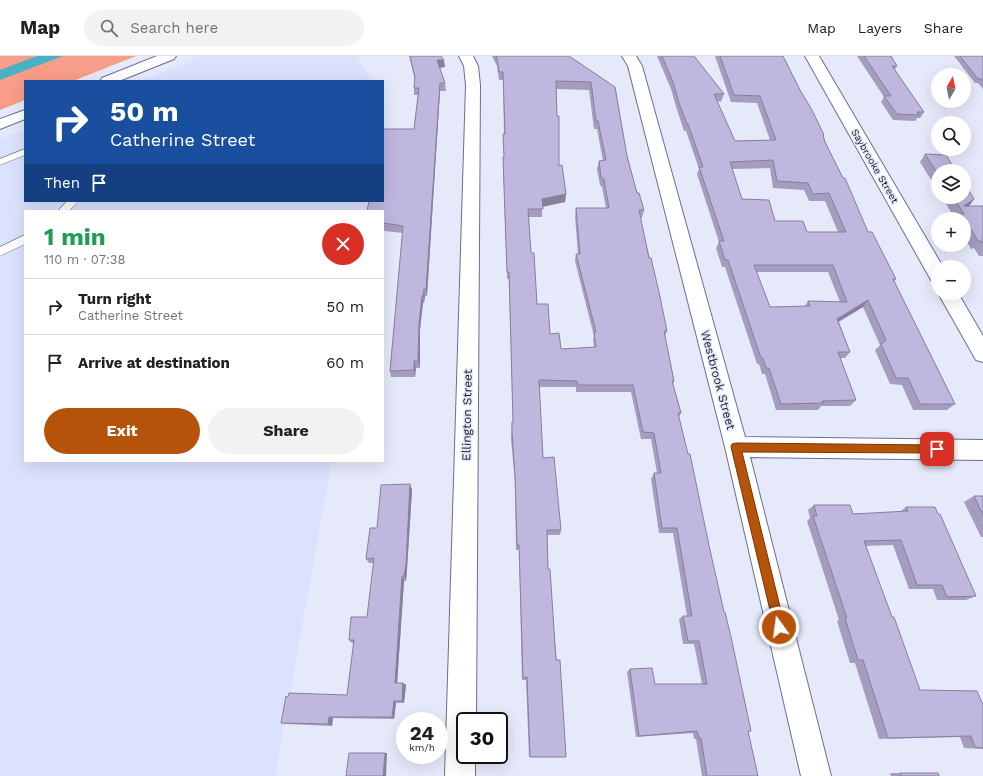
<!DOCTYPE html>
<html lang="en">
<head>
<meta charset="utf-8">
<style>
	body { margin:0; font-family:"Work Sans",sans-serif; background:#f2f2f2; color:#202124; height:100vh; display:flex; flex-direction:column; font-size:15px; white-space:nowrap }
	* { box-sizing:border-box; margin:0 }
	p { font-size:13px; color:#757577 }
	.icon { flex:none; width:22px; height:22px; fill:none; stroke:currentColor; stroke-width:2; stroke-linecap:round; stroke-linejoin:round }
	.map { position:relative; flex:1; overflow:hidden }
	.drawer { position:absolute; left:24px; top:154px; width:360px; height:252px; display:flex; flex-direction:column; background:#fff; border-radius:0px; box-shadow:0 4px 16px #0002 }
	.drawer>* { flex:none }
	.banner { position:absolute; left:24px; top:24px; width:360px; height:122px; border-radius:0px; box-shadow:0 4px 16px #0002; background:#1a4fa0; color:#fff; overflow:hidden }
	.needle { width:26px; rotate:9deg }
	.buttons { position:absolute; left:931px; top:12px; display:grid; gap:8px }
	.buttons a { display:grid; place-items:center; width:40px; height:40px; border-radius:50%; background:#fff; box-shadow:0 4px 16px #0002; font-size:20px }
	.speed { position:absolute; left:396px; top:656px; display:flex; gap:8px; font-size:20px; font-weight:700; text-align:center }
	.speed>* { display:grid; place-content:center; width:52px; height:52px; border-radius:50%; background:#fff; box-shadow:0 4px 16px #0002; line-height:1 }
	.speed small { font-size:10px; font-weight:400 }
	.speed .limit { border:2px solid #111; border-radius:6px; background:#fff; color:#111 }
	.pin { position:absolute; display:grid; place-items:center; width:34px; height:34px; color:#fff; margin:-17px; border-radius:8px; box-shadow:0 2px 6px #0006 }
	.me { position:absolute; width:44px; margin:-22px; rotate:346deg; stroke-linejoin:round; filter:drop-shadow(0 0 3px #0008) }
	.turn { display:flex; align-items:center; gap:14px; height:84px; padding:0 20px; font-size:18px }
	.turn .icon { width:52px; height:52px; stroke-width:2.5 }
	.turn b { display:block; font-size:28px; line-height:34px }
	.then { display:flex; align-items:center; height:38px; padding:0 20px; background:#0003; gap:8px; font-size:15px }
	.round { display:grid; place-items:center; flex:none; width:42px; height:42px; border-radius:21px; background:#f2f2f2 }
	.headline { display:flex; align-items:center; justify-content:space-between; height:68px; padding:0 20px }
	h1 { font-size:24px; font-weight:700; line-height:30px; color:#1e9e55 }
	.action { display:flex; gap:8px; margin-top:auto; padding:8px 20px }
	.action a { flex:1; height:46px; border-radius:24px; background:#b45309; color:#fff; font-size:16px; font-weight:700; line-height:46px; text-align:center }
	.action a+a { background:#f2f2f2; color:#202124 }
	ul { padding:0; list-style:none }
	li { display:flex; align-items:center; gap:12px; height:56px; padding:0 20px; border-top:1px solid #e0e0e0 }
	li div { flex:1 }
	li b { display:block; font-size:15px }
	li em { font-style:normal }
	header { display:flex; align-items:center; gap:24px; box-sizing:border-box; height:56px; padding:0 20px; background:#fff; border-bottom:1px solid #e0e0e0 }
	header strong { font-size:19px }
	nav { display:flex; gap:22px; margin-inline-start:auto; font-size:14px }
	.search { width:280px; height:36px; background:#f2f2f2; display:flex; align-items:center; gap:10px; box-sizing:border-box; padding:0 14px; border-radius:22px; color:#757577; font-size:15px }
	.map>svg:first-child { display:block }
	.built { fill:#dbe2fe }
	.green { fill:#f89d87 }
	.water { fill:#49b0c6 }
	.lines { fill:none; stroke-linecap:round; stroke-linejoin:round }
	.lane-casing { stroke:#687092; stroke-width:1 }
	.street-casing { stroke:#687092; stroke-width:2 }
	.secondary-casing { stroke:#687092; stroke-width:2 }
	.lane { fill:#fff; fill-rule:evenodd }
	.street { fill:#fff; fill-rule:evenodd }
	.secondary { fill:#fff; fill-rule:evenodd }
	.wall { fill:#a49dbf; fill-rule:evenodd }
	.shaded-wall { fill:#86809b }
	.building { fill:#bfb7de; stroke:#86809b; fill-rule:evenodd }
	.route { fill:#b45309; stroke:#753606 }
	.labels { text-anchor:middle; dominant-baseline:central; stroke-width:3; stroke-linejoin:round; paint-order:stroke }
	.far-street-label { font-size:10px; fill:#191c29; stroke:#e5e9f9 }
	.street-label { font-size:12px; fill:#191c29; stroke:#e5e9f9 }
</style>
</head>
<body>
<header>
<strong>Map</strong>
<div class="search"><svg class="icon" aria-label="search" viewBox="0 0 24 24"><circle cx="10" cy="10" r="6"/><path d="M15 15l6 6"/></svg>Search here</div>
<nav><a>Map</a><a>Layers</a><a>Share</a></nav>
</header>
<div class="map">
<svg width="983" height="720" viewBox="0 0 983 720">
	<rect width="100%" height="100%" fill="#e5e9f9"/>
	<path class="built" d="M202 0H357L371 25H141Z
		M25 73V145H368L367 155H25V405H331L329 421 275 720H0V83Z"/>
	<path class="green" d="M0 0H136L73 25H25V44L0 54Z"/>
	<path class="water" d="M37 0H63L0 24V14Z"/>
	<g class="lines">
		<g class="lane-casing">
			<path id="lane" d="M25 93V99L0 109V103Z
				M67 145H78L69 155H58Z
				M25 179V188L0 200V191Z"/>
		</g>
		<g class="street-casing">
			<path id="street" d="M459 0H473L478 10 480 29 476 665H465V699H475V720H445L466 29 464 10Z
				M622 0H636L642 10 745 381 983 384V404L750 401 831 720H801L725 391 628 10Z
				M805 0H819L943 211H938V226L931 224Z
				M938 237H958L983 280V306L976 304Z"/>
		</g>
		<g class="secondary-casing">
			<path id="secondary" d="M157 0H176L174 3 119 25H100L102 22Z
				M25 54V63L0 73V63Z"/>
		</g>
		<use href="#lane" class="lane"/>
		<use href="#street" class="street"/>
		<use href="#secondary" class="secondary"/>
	</g>
	<path class="wall" d="M409 0H441L445 11 440 12 445 27 446 35H440L427 240H425L424 247H423L420 273V312H416L415 321H391L390 315 403 177 384 175 383 178V155L414 73 418 39H414V32L415 24Z
		M492 0H569L615 31 627 100 637 137 644 154 642 162H640L667 275 665 280 674 325 673 328 681 357 679 361 751 675 748 676 758 720H702L696 683H694L693 677 636 681 627 616 630 613 655 628H702L694 588H683L679 563 683 560H687L673 477H659L651 423 654 417H657L651 383H641L631 336H576V331H539L543 402 561 474 560 479H547L548 513 566 701H529L526 624H522L519 494H516L515 426 511 383 512 366H513L509 223H507L503 109V101H504L503 78H504L503 24H499L497 10ZM556 33 589 34 594 73H597L603 105H599L597 113 600 129 602 131 606 152H576L575 160 578 198H576L575 205 594 280 593 283 594 291 561 293 550 278 537 248 531 197 528 161H542V151L565 146 566 138 559 110Z
		M657 0H694L724 38 721 46 717 45 735 85 770 84 757 47 731 46 715 0H783L800 34 824 79 823 81 825 86 868 176 896 223 894 226 955 348 947 354H913L902 329 890 328 875 294 880 289 863 251 839 266 850 296 845 302H840L856 344 850 350H821L818 354H776L765 318H762L759 308H757L725 211H722L716 192 719 186 697 118 699 113 686 75H684L677 54 671 33ZM770 112 773 132 804 134 809 145H825L838 176H807L775 165 742 143 732 113ZM757 216H828L840 246 808 245 805 250 770 251Z
		M857 0H891L897 10 895 14 924 56 920 62H917L915 65 893 64 881 46 884 41Z
		M954 0H983V33L978 27H975Z
		M925 98 938 115V135L920 106Z
		M942 141H964L974 143 969 150H983V200H979L974 192 971 193 964 180V163H955Z
		M410 428 412 434 407 513 406 525H404L397 627H403L406 629 404 647H396L394 663 333 662 332 670 287 668 281 667 347 639 354 587H352L349 584 367 561 374 507H369L366 503 377 472Z
		M974 440H983V481H981L964 446Z
		M814 449 853 458 900 456 906 451 976 540 966 544H937L933 533H909L893 489 865 490 920 634 983 649V693L964 692 960 681 879 683 855 607H850L837 565 839 564 807 465 810 462 808 454Z
		M890 717H938L939 720H891Z"/>
	<path class="shaded-wall" d="M437 4H444L445 11 438 12Z
		M440 27V35L427 240 426 233Z
		M566 138 565 146 541 151 542 143Z
		M974 143 968 151 964 150Z
		M424 233 425 240 424 247 423 240Z
		M422 240 423 247 420 273V312L418 305 419 267Z
		M868 244 863 251 832 269 837 263Z
		M414 305 416 312 415 321 414 314Z
		M410 428 412 434 407 513 406 525 404 520Z
		M402 520 404 525 397 629 395 627Z
		M403 627 406 629 404 647 402 645Z
		M394 645 396 647 394 663 392 661Z
		M329 661 333 662 332 670 328 668Z
		M385 697H387L386 720H383Z"/>
	<path class="building" d="M410 0H441L444 4H437L445 27H440L426 233H424L423 240H422L419 267 418 305H414V314L390 315 403 170 383 167V155H367L369 145H383V73H414L419 32H414L415 21Z
		M496 0H569L615 31 627 100 637 137H639L644 154H639L649 202H651L659 236 667 275H664L674 325H672L681 357H678L688 398H690L710 494 724 556H725L731 581 751 675H748L758 720H707L701 682H699L697 675 639 680 630 613 652 612 655 628H707L699 585H688L683 560H692L677 472H662L654 417H661L654 377 643 376 633 329H578L577 325 539 324 543 402 554 401 561 474H547L548 513H550L556 604H560L566 701H530L527 621 523 622 519 489H517L515 421 512 377V366H513L509 216H507L503 101H504L503 78H505L503 16H499L497 2ZM556 25 591 26 596 65H598L606 104 599 105 601 121 604 123 609 152H576L580 198H576L596 276H594L596 291 561 293 559 277 550 278 548 248H537L534 197H531L528 153H543L542 143 566 138 562 109 559 110V60H557Z
		M662 0H694L724 38H714L735 85 776 84 760 40 734 39 720 0H783L800 34 812 54 824 79H823L825 86 843 122H845L868 176H872L896 223H893L955 348H920L908 322H896L881 288 886 284 868 244 837 263 850 296H838L856 344 822 345 824 347 781 348 769 312H766L763 302H761L728 204H725L719 185H724L699 111H703L688 68H687L679 47 673 26ZM773 104 777 125 808 127 813 138 829 137 846 176H807L803 165H775L769 144 742 143 730 106ZM754 209H833L847 246 808 245 810 250 770 251Z
		M864 0H891L897 10H892L924 56H917L919 59 897 58 884 40H891Z
		M960 0H983V25L981 23H978Z
		M925 98 946 99 956 115H938V118Z
		M964 127 974 143 964 150H983V187L981 185H978L962 158H964L953 141H964Z
		M410 428 406 508 404 520H402L395 627H403L402 645H394L392 661H329L328 668 281 667 286 640 288 641 289 637 347 639 354 584H349L351 561H367L374 502 366 503 370 472H377L381 429Z
		M974 440H983V459Z
		M814 449H850L853 458 908 455 906 451H935L938 458H940L976 540 947 541 942 529H917L901 484 864 485 892 561H894L920 634 977 635 983 649V692L975 691 971 680 888 682 863 604H858L845 562H847L813 460H817Z
		M349 697H385L383 720H346Z
		M900 717H938L939 720H901Z"/>
	<path class="route" d="M736 387 937 389 940 390 941 393 940 396 937 397 742 396 785 571 783 575 779 576 775 575 774 571 731 391 732 388Z"/>
	<g class="labels">
		<g class="far-street-label">
			<text transform="translate(875 110) rotate(60)">Saybrooke Street</text>
		</g>
		<g class="street-label">
			<text transform="translate(718 324) rotate(75)">Westbrook Street</text>
			<text transform="translate(467 359) rotate(-89)">Ellington Street</text>
		</g>
	</g>
</svg>
<div class="buttons">
<a><svg class="needle" viewBox="-14 -14 28 28"><path d="M0-13l5 13h-10z" fill="#e53935"/><path d="M0 13l5-13h-10z" fill="#757577"/></svg></a>
<a><svg class="icon" aria-label="search" viewBox="0 0 24 24"><circle cx="10" cy="10" r="6"/><path d="M15 15l6 6"/></svg></a>
<a><svg class="icon" aria-label="layers" viewBox="0 0 24 24"><path d="M12 4l9 5-9 5-9-5zM3 14l9 5 9-5"/></svg></a>
<a>+</a>
<a>−</a>
</div>
<div class="speed"><div>24<small>km/h</small></div><div class="limit">30</div></div>
<div class="pin" style="left:937px;top:393px;background:#d93025"><svg class="icon" aria-label="arrive" viewBox="0 0 24 24"><path d="M6 21V4h12l-3 4 3 4H6"/></svg></div>
<svg class="me" style="left:779px;top:571px" viewBox="-20 -20 40 40"><circle r="17" fill="#b45309" stroke="#fff" stroke-width="3"/><path d="M0-11L8 9 0 5-8 9z" fill="#fff"/></svg>
<div class="banner">
<div class="turn"><svg class="icon" aria-label="right" viewBox="0 0 24 24"><path d="M7 20v-9h11M14 6l5 5-5 5"/></svg><div><b>50 m</b>Catherine Street</div></div>
<div class="then">Then<svg class="icon" aria-label="arrive" viewBox="0 0 24 24"><path d="M6 21V4h12l-3 4 3 4H6"/></svg></div>
</div>
<section class="drawer">
<div class="headline"><div><h1>1 min</h1><p>110 m · 07:38</p></div><a class="round" style="background:#d93025;color:#fff"><svg class="icon" aria-label="close" viewBox="0 0 24 24"><path d="M6 6l12 12M18 6L6 18"/></svg></a></div>
<ul>
<li><svg class="icon" aria-label="right" viewBox="0 0 24 24"><path d="M7 20v-9h11M14 6l5 5-5 5"/></svg><div><b>Turn right</b><p>Catherine Street</p></div><em>50 m</em></li>
<li><svg class="icon" aria-label="arrive" viewBox="0 0 24 24"><path d="M6 21V4h12l-3 4 3 4H6"/></svg><div><b>Arrive at destination</b></div><em>60 m</em></li>
</ul>
<div class="action"><a>Exit</a><a>Share</a></div>
</section>
</div>
</body>
</html>
